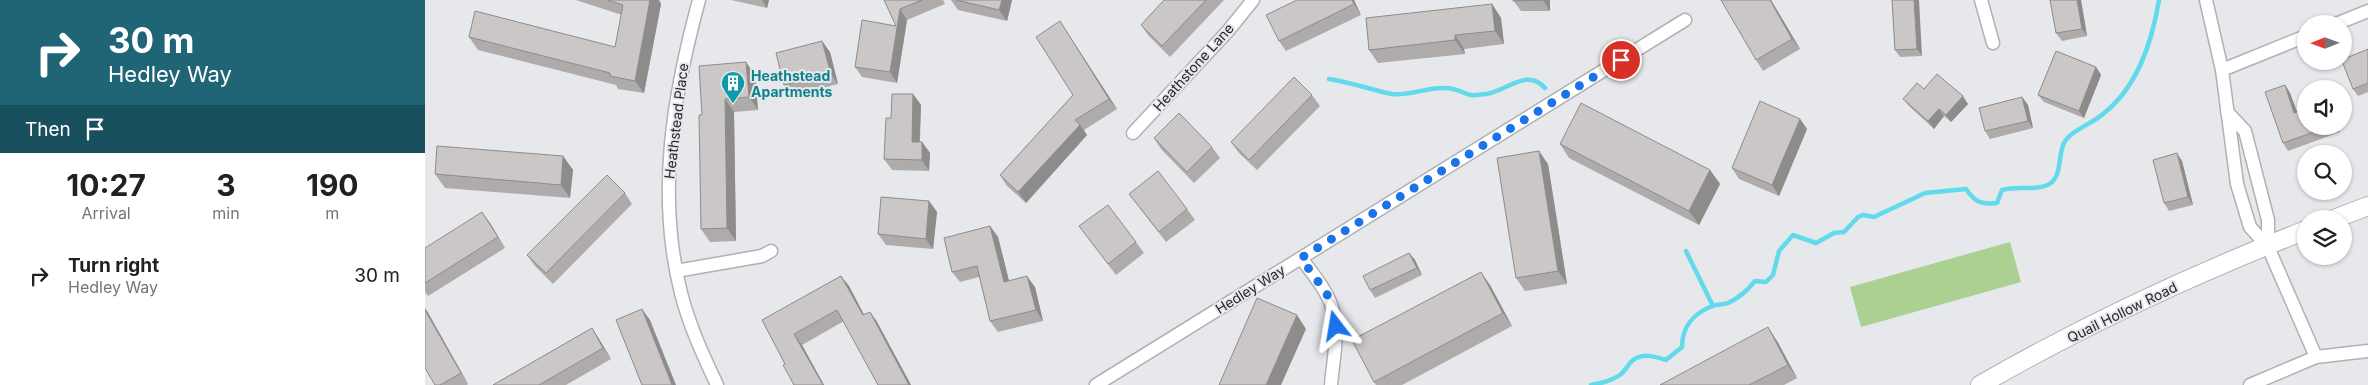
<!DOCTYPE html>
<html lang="en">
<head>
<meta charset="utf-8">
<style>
	body { margin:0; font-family:Inter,sans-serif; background:#f6f6f6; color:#202124; height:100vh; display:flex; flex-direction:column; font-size:19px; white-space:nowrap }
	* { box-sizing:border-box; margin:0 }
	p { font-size:16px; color:#757577 }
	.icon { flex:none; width:28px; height:28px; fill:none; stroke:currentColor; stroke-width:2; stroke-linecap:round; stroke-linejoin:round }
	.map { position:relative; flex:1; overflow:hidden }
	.panel { display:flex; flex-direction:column; background:#fff; width:425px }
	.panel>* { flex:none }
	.hud { background:#1f6575; color:#fff; overflow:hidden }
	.needle { width:32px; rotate:269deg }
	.fabs { position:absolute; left:1872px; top:15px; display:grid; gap:10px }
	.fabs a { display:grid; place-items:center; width:55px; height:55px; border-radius:50%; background:#fff; box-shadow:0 1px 4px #0004; font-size:25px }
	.pin { position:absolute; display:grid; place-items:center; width:42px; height:42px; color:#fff; margin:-21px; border:2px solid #fff; border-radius:50%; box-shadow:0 1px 5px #0007 }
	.me { position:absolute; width:55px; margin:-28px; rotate:346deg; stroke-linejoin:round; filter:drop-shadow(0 0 4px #0008) }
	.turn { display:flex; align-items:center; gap:18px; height:105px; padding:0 25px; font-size:22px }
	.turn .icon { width:65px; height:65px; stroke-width:2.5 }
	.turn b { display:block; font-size:35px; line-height:42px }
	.then { display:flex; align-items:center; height:48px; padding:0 25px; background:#0003; gap:10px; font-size:19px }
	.eta { display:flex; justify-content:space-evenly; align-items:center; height:85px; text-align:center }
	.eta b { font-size:30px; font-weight:700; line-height:35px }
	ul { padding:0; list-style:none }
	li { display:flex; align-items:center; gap:15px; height:75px; padding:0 25px }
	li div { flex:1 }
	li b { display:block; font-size:19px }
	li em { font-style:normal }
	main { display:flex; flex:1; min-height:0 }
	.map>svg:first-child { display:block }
	.green { fill:#aad092 }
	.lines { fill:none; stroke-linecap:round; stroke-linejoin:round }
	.stream { stroke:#62daec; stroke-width:4.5 }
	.street-casing { stroke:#afb1b4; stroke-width:15 }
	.secondary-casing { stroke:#afb1b4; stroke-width:20 }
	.street { stroke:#fff; stroke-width:12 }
	.secondary { stroke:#fff; stroke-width:18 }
	.wall { fill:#afabab }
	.shaded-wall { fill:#8e8b8b }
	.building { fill:#cbc7c7; stroke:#8e8b8b }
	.route { stroke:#1a73e8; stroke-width:9; stroke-dasharray:0 16.2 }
	.labels { text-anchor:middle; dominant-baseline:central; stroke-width:4; stroke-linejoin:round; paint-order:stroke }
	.street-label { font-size:14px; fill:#28292a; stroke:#e6e8eb }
	.culture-label { font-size:14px; font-weight:bold; fill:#0d838f; stroke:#e6e8eb; text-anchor:start }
</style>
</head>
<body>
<main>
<section class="panel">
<div class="hud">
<div class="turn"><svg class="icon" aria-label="right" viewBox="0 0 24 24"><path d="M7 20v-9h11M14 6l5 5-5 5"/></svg><div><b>30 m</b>Hedley Way</div></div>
<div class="then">Then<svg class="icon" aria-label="arrive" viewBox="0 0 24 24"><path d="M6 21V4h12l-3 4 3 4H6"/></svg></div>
</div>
<div class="eta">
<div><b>10:27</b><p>Arrival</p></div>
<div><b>3</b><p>min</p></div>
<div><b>190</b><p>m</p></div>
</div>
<ul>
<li><svg class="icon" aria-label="right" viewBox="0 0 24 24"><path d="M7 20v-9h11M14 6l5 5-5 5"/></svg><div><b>Turn right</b><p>Hedley Way</p></div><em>30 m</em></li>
</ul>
</section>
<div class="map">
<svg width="1943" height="385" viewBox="0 0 1943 385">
	<rect width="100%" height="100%" fill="#e6e8eb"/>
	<path class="green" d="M1585 242 1596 282 1436 327 1425 287Z"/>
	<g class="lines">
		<path class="stream" d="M904 79C926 82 946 90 967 94 984 96 1003 87 1020 88 1031 88 1037 93 1046 95 1050 96 1057 94 1061 94 1081 92 1102 67 1120 88
			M1261 251 1288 306
			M1166 385C1176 383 1186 381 1195 375 1199 372 1202 367 1205 363 1215 352 1229 356 1241 360L1257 347C1257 326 1268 314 1287 306 1292 304 1298 305 1303 303 1314 298 1322 291 1330 281L1341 282 1348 275 1354 251 1368 235 1391 243 1409 233 1419 232 1433 217 1438 215 1449 217 1500 193 1541 189C1550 202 1556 205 1572 203L1577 190C1592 185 1613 192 1626 183 1637 174 1633 155 1639 143 1646 130 1667 124 1678 114 1713 87 1727 42 1734 0"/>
		<g class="street-casing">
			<path id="street" d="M274 0C248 96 231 194 256 293 264 325 278 355 292 385
				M1556 0 1568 43
				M1781 0 1797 70 1812 184 1825 227 1843 247 1891 357
				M1911 24 1943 11
				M1797 70 1881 36
				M1802 112 1820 131 1843 220V247
				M708 133 803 31 828 0
				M876 258C887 273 901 289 907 307 915 331 908 360 906 385
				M251 271 337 256 346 251
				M671 385 1260 20
				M1825 385 1891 357 1943 351"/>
		</g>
		<g class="secondary-casing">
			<path id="secondary" d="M1909 219 1943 206
				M1555 385C1659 325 1769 274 1881 230"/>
		</g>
		<use href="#street" class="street"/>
		<use href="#secondary" class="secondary"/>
	</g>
	<path class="wall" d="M151 0H234L236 4 219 93 193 89 191 85 53 50 44 37 190 47 197 15Z
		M306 0H344L342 8Z
		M459 0H518L520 4 482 20 472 83 437 77 430 67 471 26Z
		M526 0H587L582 21 533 10Z
		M739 0H799L745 57 723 35 716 25Z
		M872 0H929L936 15 861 51 854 41Z
		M1088 0H1125V11H1096Z
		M1346 0 1375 49 1338 71 1331 60Z
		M1467 0 1497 56 1475 57 1470 50Z
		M1625 0H1656L1662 36 1637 41 1631 33Z
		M1067 4 1076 18 1079 44 1039 49 1040 54 953 63 944 50Z
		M635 21 692 109 659 130 662 135 601 203 582 186 575 175 648 95Z
		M1943 49V92L1933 96 1928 89Z
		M405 52 413 84 367 96 359 85Z
		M1671 67 1676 75 1659 118 1619 102 1613 95Z
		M330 75 333 110 309 112 311 241 285 242 276 229 277 115Z
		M1860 85 1865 93 1872 112 1881 126H1913L1915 132 1863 151 1858 143Z
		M488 94 496 105 495 142H497L505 153 504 171 467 170 459 159 466 118Z
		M887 95 895 106 832 170 814 153 806 142Z
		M1597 97 1603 105 1608 128 1565 139 1560 131Z
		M1478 99 1543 104 1526 122 1519 116 1509 129 1484 106Z
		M1375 119 1382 129 1354 196 1314 179 1307 168Z
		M729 138 787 147 795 158 769 183 736 149Z
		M1135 144 1285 170 1295 184 1274 225 1144 158Z
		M138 156 148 170 145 198 20 188 10 174Z
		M1757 161 1768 205 1744 211 1739 203Z
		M1123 164 1142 284 1100 291 1091 278Z
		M200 193 207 204 128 284 110 266 102 255Z
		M704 194 762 209 770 220 741 242Z
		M504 201 512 212 508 249 461 245 453 234Z
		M65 223 80 248 3 296 0 292V248Z
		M565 226 573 237 584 281 610 287 618 321 573 332 565 321 554 277 535 282 527 272Z
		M654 226 711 242 719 253 691 275Z
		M984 253 990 260 997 275 950 298 945 290Z
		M416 276 424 286 439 315 445 312 452 322 486 385H453L419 321 377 345 399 385H369L360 364 337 320Z
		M1065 285 1087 326 977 385H951L949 382Z
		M2 311 43 384 42 385H10Z
		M167 328 174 339 186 359 141 385H68Z
		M1352 341 1372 378 1359 385H1235Z"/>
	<path class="shaded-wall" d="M225 0H234L236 4 219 93 210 81Z
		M337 0H344L342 8Z
		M577 0H587L582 21 574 10Z
		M927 0H929L936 15 929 4Z
		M1118 0H1125V11Z
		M1345 0H1346L1375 49 1367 39Z
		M1489 0H1494L1497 56 1492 49Z
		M1652 0H1656L1662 36 1657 29Z
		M1067 4 1076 18 1079 44 1070 31Z
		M475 9 482 20 472 83 465 72Z
		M635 21 642 32 692 109 684 99Z
		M1030 35 1039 49 1040 54 1030 40Z
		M397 41 405 52 413 84 406 74Z
		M321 62 330 75 333 110 324 97Z
		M1671 67 1676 75 1659 118 1654 111Z
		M1860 85 1865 93 1875 120 1869 113Z
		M488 94 496 105 494 152 487 142Z
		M1538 96 1543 104 1526 122 1521 115Z
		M1597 97 1603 105 1608 128 1603 121Z
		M300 99 309 112 311 241 302 228Z
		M1514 109 1519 116 1509 129 1503 121Z
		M1375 119 1382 129 1354 196 1347 185Z
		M655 125 662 135 601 203 593 192Z
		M497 142 505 153 504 171 497 160Z
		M1114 151 1123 164 1142 284 1133 271Z
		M1752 153 1757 161 1768 205 1763 197Z
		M138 156 148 170 145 198 136 185Z
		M1285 170 1295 184 1274 225 1264 211Z
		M504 201 512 212 508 249 501 239Z
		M57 212 65 223 80 248 73 237Z
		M565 226 573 237 587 293 579 282Z
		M984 253 990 260 997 275 992 268Z
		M1056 272 1065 285 1087 326 1078 313Z
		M416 276 424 286 445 326 438 315Z
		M602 276 610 287 618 321 611 310Z
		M0 308 2 311 43 384 36 373 0 310Z
		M217 309 225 320 251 385H247Z
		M445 312 452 322 486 385H484Z
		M872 315 881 329 856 385H841Z
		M1343 327 1352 341 1372 378 1363 365Z
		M167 328 174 339 186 359 178 348Z
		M369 334 377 345 399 385H398Z"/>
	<path class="building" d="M182 0H225L210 81 185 76V73L44 37 50 11 190 47 198 5Z
		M459 0H497L475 9 465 72 430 67 437 20 471 26Z
		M531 0H577L574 10Z
		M739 0H781L737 46 716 25Z
		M872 0H927L929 4 854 41 841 15Z
		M1088 0H1118L1088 1Z
		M1296 0H1345L1367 39 1331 60Z
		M1467 0H1489L1492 49 1470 50Z
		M1625 0H1652L1657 29 1631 33Z
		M1067 4 1070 31 1030 35V40L944 50 941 18Z
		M635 21 684 99 650 120 655 125 593 192 575 175 648 95 611 37Z
		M397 41 406 74 359 85 351 53Z
		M1943 49V83L1928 89 1917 61H1919V59Z
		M1631 51 1671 67 1654 111 1613 95Z
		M321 62 324 97 300 99 302 228 276 229 274 115H277L274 66Z
		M1512 74 1538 96 1521 115 1514 109 1503 121 1478 99 1492 83 1499 89Z
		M869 77 887 95 824 160 806 142Z
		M1860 85 1869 113 1881 109V126H1906L1858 143 1840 92Z
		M467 94H488L487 142H497V160L459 159 461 118H466Z
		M1597 97 1603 121 1560 131 1554 108Z
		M1335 101 1375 119 1347 185 1307 168Z
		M1156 103 1285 170 1264 211 1135 144Z
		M754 113 787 147 762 172 729 138Z
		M12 146 138 156 136 185 10 174Z
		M1114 151 1133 271 1091 278 1072 158Z
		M1752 153 1763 197 1739 203 1728 160Z
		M733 171 762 209 734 232 704 194Z
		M182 175 200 193 121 273 102 255Z
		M456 197 504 201 501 239 453 234Z
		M683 205 711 242 683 264 654 226Z
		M57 212 73 237 0 283V248Z
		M565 226 579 282 602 276 611 310 565 321 552 266 527 272 519 238Z
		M984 253 992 268 945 290 938 276Z
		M1056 272 1078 313 949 382 927 340Z
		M416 276 438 315 445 312 484 385H453L412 310 369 334 398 385H369L358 365 360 364 337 320Z
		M832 298 872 315 841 385H794Z
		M217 309 247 385H217L191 320Z
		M0 310 36 373 15 385H10L0 368Z
		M1343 327 1363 365 1324 385H1235Z
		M167 328 178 348 114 385H68Z"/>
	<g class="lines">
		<path class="route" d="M911 326 902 294 876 258 1196 60"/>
	</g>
	<defs>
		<g id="building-pin" transform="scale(1.25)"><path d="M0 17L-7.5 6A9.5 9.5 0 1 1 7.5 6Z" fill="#0f9aa8" stroke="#e6e8eb"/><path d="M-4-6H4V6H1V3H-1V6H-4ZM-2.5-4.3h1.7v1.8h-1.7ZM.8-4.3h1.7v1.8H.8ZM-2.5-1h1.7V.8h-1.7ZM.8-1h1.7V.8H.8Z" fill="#fff"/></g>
	</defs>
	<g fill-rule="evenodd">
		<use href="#building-pin" x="308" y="83"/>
	</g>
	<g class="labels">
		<g class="street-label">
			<text transform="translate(768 67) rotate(-48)">Heathstone Lane</text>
			<text transform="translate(251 121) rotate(-83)">Heathstead Place</text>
			<text transform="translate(825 289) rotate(-32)">Hedley Way</text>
			<text transform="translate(1697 312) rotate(-26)">Quail Hollow Road</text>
		</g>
		<g class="culture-label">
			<text x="326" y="75">Heathstead<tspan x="326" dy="16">Apartments</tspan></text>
		</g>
	</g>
</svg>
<div class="fabs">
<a><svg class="needle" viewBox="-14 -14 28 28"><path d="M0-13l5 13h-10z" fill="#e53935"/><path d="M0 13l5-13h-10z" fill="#757577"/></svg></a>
<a><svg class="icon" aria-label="sound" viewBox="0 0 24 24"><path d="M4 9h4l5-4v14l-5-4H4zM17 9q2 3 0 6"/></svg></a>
<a><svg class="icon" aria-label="search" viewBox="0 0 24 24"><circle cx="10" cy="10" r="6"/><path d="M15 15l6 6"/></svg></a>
<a><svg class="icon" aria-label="layers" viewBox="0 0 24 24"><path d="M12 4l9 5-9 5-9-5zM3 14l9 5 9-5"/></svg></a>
</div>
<div class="pin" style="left:1196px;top:60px;background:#d93025"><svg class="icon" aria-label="arrive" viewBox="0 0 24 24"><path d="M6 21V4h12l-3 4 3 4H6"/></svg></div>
<svg class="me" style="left:911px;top:326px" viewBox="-20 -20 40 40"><path d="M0-17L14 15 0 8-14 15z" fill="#1a73e8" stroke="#fff" stroke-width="4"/></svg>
</div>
</main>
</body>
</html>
